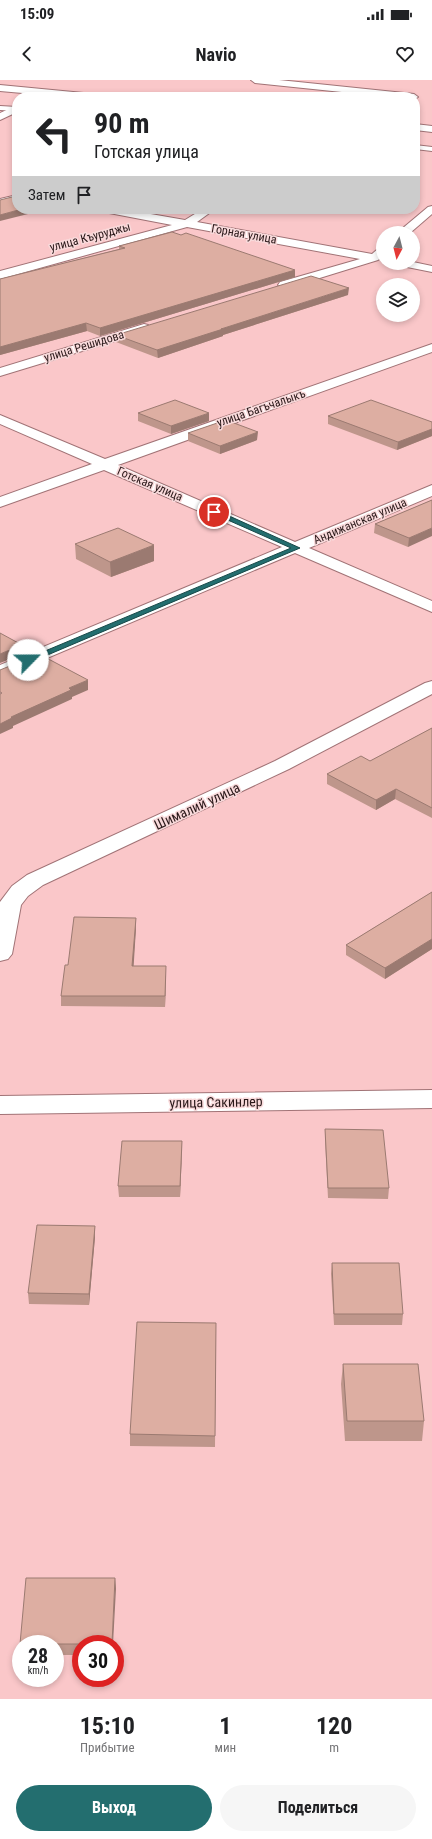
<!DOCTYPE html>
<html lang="ru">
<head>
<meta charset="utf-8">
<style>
	body { margin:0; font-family:"Roboto Condensed",sans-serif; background:#f6f6f6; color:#202124; height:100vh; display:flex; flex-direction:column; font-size:15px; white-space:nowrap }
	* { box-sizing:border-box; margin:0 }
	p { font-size:13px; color:#757577 }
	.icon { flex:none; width:22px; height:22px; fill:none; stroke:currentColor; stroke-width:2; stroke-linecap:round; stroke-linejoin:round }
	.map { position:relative; height:1619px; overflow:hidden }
	.side { display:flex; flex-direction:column; background:#fff; flex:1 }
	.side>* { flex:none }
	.hud { position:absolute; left:12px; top:12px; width:408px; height:122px; border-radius:16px; box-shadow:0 2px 6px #0003; background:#fff; color:#202124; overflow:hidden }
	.needle { width:26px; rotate:187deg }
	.controls { position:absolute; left:376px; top:146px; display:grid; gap:8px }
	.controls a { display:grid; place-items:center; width:44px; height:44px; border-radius:50%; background:#fff; box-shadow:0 2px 6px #0003; font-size:20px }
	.speed { position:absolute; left:12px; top:1555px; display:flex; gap:8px; font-size:20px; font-weight:700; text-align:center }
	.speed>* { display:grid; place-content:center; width:52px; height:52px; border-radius:50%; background:#fff; box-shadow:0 2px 6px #0003; line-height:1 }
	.speed small { font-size:10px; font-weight:400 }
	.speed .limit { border:6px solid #d22; background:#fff; color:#111 }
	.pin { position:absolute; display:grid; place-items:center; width:34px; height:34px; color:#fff; margin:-17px; border:2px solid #fff; border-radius:50%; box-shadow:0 1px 4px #0007 }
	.me { position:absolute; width:44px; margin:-22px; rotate:67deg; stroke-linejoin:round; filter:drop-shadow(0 0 3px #0008) }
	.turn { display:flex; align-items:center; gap:14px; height:84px; padding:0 16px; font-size:18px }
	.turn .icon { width:52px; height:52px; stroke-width:2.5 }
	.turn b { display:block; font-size:28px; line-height:34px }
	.then { display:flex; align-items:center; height:38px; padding:0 16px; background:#0003; gap:8px; font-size:15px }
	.eta { display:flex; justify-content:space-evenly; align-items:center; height:68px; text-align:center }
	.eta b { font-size:24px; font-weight:700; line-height:28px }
	.cta { display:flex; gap:8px; margin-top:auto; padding:8px 16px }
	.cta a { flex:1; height:46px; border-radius:24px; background:#236e6f; color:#fff; font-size:16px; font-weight:700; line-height:46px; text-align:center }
	.cta a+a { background:#f6f6f6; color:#202124 }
	.status { display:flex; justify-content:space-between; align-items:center; height:28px; padding:0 20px; background:#fff; direction:ltr }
	.status svg { height:11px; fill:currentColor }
	header { display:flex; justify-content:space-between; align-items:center; height:52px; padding:0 16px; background:#fff; font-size:18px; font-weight:700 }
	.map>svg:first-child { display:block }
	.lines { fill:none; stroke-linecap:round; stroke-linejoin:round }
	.lane-casing { stroke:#a17376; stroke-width:2 }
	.street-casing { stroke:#a17376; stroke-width:2 }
	.primary-casing { stroke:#a17376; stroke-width:2 }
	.lane { fill:#fff; fill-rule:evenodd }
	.street { fill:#fff; fill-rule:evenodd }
	.primary { fill:#fff; fill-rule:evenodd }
	.wall { fill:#be968b }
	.shaded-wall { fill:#9b7a71 }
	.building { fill:#ddaea2; stroke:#9b7a71 }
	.route { fill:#236e6f; stroke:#174848 }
	.labels { text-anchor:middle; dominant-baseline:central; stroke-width:3; stroke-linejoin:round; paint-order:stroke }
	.far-street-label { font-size:12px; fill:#291819; stroke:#f9dadb }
	.street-label { font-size:14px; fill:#291819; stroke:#f9dadb }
</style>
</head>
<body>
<div class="status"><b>15:09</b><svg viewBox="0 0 49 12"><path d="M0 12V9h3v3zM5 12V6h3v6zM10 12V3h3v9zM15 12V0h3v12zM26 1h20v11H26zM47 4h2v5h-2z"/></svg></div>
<header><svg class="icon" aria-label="back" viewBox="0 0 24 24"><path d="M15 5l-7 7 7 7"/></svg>Navio<svg class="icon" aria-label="heart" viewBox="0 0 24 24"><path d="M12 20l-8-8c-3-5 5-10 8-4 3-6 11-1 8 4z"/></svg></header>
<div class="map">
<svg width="432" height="1619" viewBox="0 0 432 1619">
	<rect width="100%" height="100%" fill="#fac7c9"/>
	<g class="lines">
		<g class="lane-casing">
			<path id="lane" d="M0 26 17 27V31L0 30Z
				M415 65 432 67V71L415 69Z"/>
		</g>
		<g class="street-casing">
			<path id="street" d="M0 5 94 14 98 17H67L0 11Z
				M13 27H17V32L0 40V33Z
				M415 44 432 46V52L415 50Z
				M17 115V121L0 125V119Z
				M432 126V134L410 153H397L428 127Z
				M99 129H122L185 140 203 129H215L197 142 372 174 379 168 383 167V176L378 180 284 209 278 205 280 202 360 179 187 147 0 199V191L172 145 104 132Z
				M413 182 432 186V192L397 185 395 183Z
				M144 244 148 245 150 248 148 251 0 296V288Z
				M432 264V272L118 385 295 462 432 405V416L309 468 432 521V532L295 473 0 598V585L282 467 104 390 0 427V417L92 384 0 344V335L105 379Z
				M432 601V614L289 689 43 805 28 816 21 825 12 874 8 879 0 881V822L12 806 27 795 275 681 425 603Z
				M432 1010V1028L0 1034V1016Z"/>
		</g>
		<g class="primary-casing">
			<path id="primary" d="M251 0H279L414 14 418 17 415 19V17H390L255 3Z"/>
		</g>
		<use href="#lane" class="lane"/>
		<use href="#street" class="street"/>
		<use href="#primary" class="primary"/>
	</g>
	<path class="wall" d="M119 166 295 190V197L100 256 87 251 0 275V199L119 169Z
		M348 215 223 255V256L158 278 116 262V255Z
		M138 333 209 341 171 354 138 341Z
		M328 336 432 342V356L397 370 328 344Z
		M188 353 257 360 220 374 188 361Z
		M432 420 408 467 374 453 375 444Z
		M75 464 154 481 111 497 76 479Z
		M432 648V738L395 719 376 730 327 704V694L370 681Z
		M432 812V869L385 899 346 875V865Z
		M136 838V848L133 886 166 896 165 927 61 926V916L68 885Z
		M325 1049 389 1108 388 1119 328 1118 325 1060Z
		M182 1061 180 1117H119L118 1106Z
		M95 1146V1157L89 1225 29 1224 28 1213Z
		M332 1183 403 1234 402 1245H334L331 1194Z
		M216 1243 215 1367 130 1366V1354Z
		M343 1284 424 1341 422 1361H345L341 1304Z
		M115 1498 116 1509 81 1564V1575H55V1564H21V1574L20 1564Z"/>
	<path class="shaded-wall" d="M22 129H44V130L0 141V135Z
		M295 190V197L100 256V248Z
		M349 208 348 215 223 255V256L158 278 157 270 221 249Z
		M86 243 87 251 0 275V267Z
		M209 333V341L171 354V346Z
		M432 349V356L397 370 398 362Z
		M258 352 257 360 220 374V366Z
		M432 448V456L408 467 409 458Z
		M154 465V481L111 497 110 482Z
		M22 565 23 574 0 583V574Z
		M88 600V610L72 617V619L13 646V648L0 654V644L11 637 69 608Z
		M396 709 395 719 376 730V720Z
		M136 838V848L133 896 132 886Z
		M432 859V869L385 899V888Z
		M166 886V896L165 927V916Z
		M182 1061V1072L180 1117V1106Z
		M95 1146V1157L89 1225V1214Z
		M115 1498 116 1509 113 1564H112Z"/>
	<path class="building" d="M12 117 17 118V129H22L0 135V120Z
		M172 152 181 155 186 153 295 190 100 248 86 243 0 267V199L125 168 119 166Z
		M311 196 349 208 221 249H223L157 270 116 255Z
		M175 320 209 333 171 346 138 333Z
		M371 320 432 342V349L398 362 328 336Z
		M226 340 258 352 220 366 188 353Z
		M432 420V448L409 458 375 444Z
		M118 448 154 465 110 482 75 464Z
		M0 553 22 565 0 574Z
		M39 574 88 600 69 608 71 610 11 637 12 638 0 644V614L2 613 0 612V590Z
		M432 648V728L396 709 376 720 327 694 361 676 370 681Z
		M432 812V859L385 888 346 865Z
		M74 837 136 838 132 886H166L165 916H61L65 885H68Z
		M325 1049 383 1050 389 1108H328Z
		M122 1061H182L180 1106H118Z
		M37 1145 95 1146 89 1214 28 1213Z
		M332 1183H399L403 1234H334Z
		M137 1242 216 1243 215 1356 130 1354Z
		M343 1284H418L424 1341H347Z
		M26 1498H115L112 1564H20Z"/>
	<path class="route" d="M212 430H216L300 468 31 582H26V579L291 468 212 433Z"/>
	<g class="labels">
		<g class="far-street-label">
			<text transform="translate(244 154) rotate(10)">Горная улица</text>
			<text transform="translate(90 157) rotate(-15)">улица Къуруджы</text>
			<text transform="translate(84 266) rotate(-17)">улица Решидова</text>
			<text transform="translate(261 328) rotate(-19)">улица Багъчалыкъ</text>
			<text transform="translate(150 404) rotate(23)">Готская улица</text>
			<text transform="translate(360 441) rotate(-23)">Андижанская улица</text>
		</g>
		<g class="street-label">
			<text transform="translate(197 726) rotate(-25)">Шималий улица</text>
			<text transform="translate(216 1022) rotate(-1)">улица Сакинлер</text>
		</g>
	</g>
</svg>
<div class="controls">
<a><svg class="needle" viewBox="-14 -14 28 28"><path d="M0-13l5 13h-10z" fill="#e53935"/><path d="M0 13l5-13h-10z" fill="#757577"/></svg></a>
<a><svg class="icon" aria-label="layers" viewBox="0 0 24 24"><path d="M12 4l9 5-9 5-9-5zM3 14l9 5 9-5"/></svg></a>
</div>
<div class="speed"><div>28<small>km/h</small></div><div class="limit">30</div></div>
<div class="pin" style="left:214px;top:432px;background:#d93025"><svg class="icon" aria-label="arrive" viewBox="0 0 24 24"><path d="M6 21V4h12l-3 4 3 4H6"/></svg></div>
<svg class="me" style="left:28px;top:580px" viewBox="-20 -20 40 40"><circle r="19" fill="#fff"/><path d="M0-13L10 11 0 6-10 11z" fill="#236e6f"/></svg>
<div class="hud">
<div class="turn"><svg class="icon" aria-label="left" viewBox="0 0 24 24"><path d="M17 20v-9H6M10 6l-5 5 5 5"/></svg><div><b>90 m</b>Готская улица</div></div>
<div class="then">Затем<svg class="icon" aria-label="arrive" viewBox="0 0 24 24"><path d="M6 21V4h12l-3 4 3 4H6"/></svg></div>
</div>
</div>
<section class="side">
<div class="eta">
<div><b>15:10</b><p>Прибытие</p></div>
<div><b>1</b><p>мин</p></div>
<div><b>120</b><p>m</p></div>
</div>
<div class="cta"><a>Выход</a><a>Поделиться</a></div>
</section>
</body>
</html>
